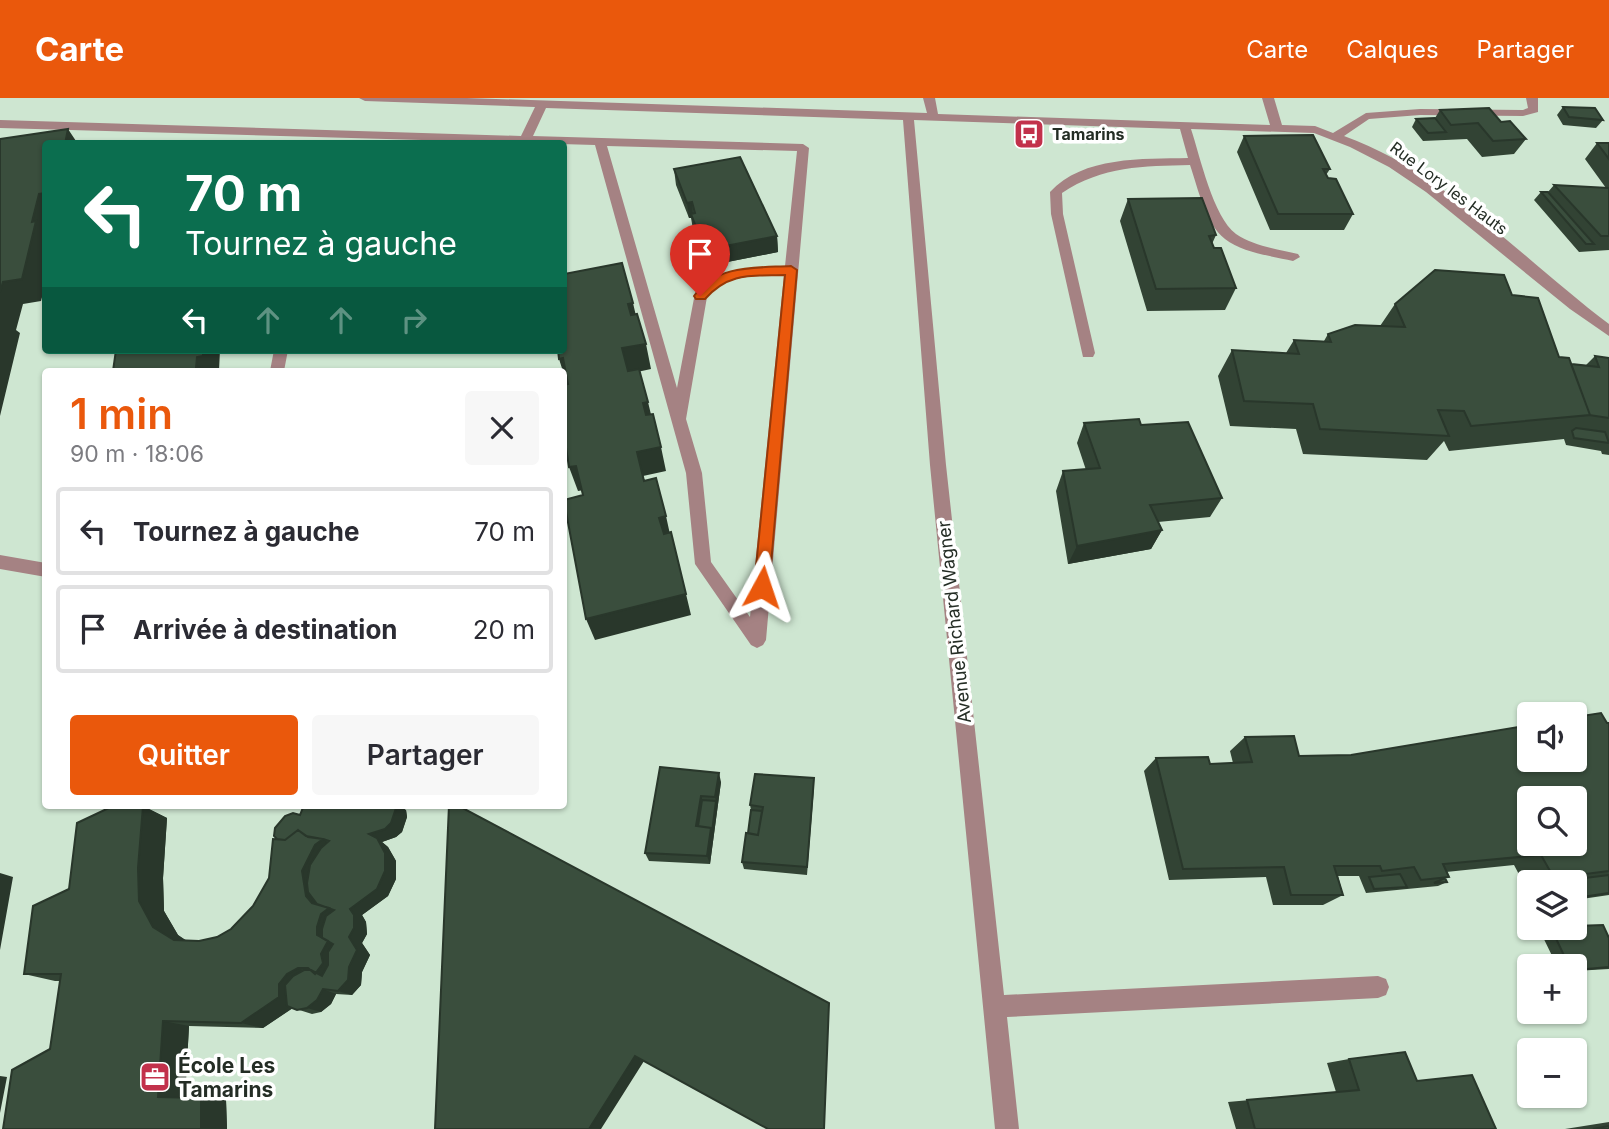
<!DOCTYPE html>
<html lang="fr">
<head>
<meta charset="utf-8">
<style>
	body { margin:0; font-family:Inter,sans-serif; background:#f7f7f7; color:#2b2b33; height:100vh; display:flex; flex-direction:column; font-size:26px; white-space:nowrap }
	* { box-sizing:border-box; margin:0 }
	p { font-size:23px; color:#7c7c81 }
	.icon { flex:none; width:38px; height:38px; fill:none; stroke:currentColor; stroke-width:2; stroke-linecap:round; stroke-linejoin:round }
	.map { position:relative; flex:1; overflow:hidden }
	.details { position:absolute; left:42px; top:270px; width:525px; height:441px; display:flex; flex-direction:column; background:#fff; border-radius:7px; box-shadow:0 2px 5px #0004 }
	.details>* { flex:none }
	.guide { position:absolute; left:42px; top:42px; width:525px; height:214px; border-radius:7px; box-shadow:0 2px 5px #0004; background:#0b6e4f; color:#fff; overflow:hidden }
	.controls { position:absolute; left:1517px; top:604px; display:grid; gap:14px }
	.controls a { display:grid; place-items:center; width:70px; height:70px; border-radius:7px; background:#fff; box-shadow:0 2px 5px #0004; font-size:35px }
	.pin { position:absolute; display:grid; place-items:center; width:60px; height:60px; color:#fff; margin:-72px -30px; border-radius:50% 50% 50% 0; rotate:-45deg; box-shadow:0 0 7px #0007 }
	.pin .icon { rotate:45deg }
	.me { position:absolute; width:77px; margin:-38px; rotate:5deg; stroke-linejoin:round; filter:drop-shadow(0 0 5px #0008) }
	.turn { display:flex; align-items:center; gap:24px; height:147px; padding:0 28px; font-size:32px }
	.turn .icon { width:91px; height:91px; stroke-width:2.5 }
	.turn b { display:block; font-size:49px; line-height:60px }
	.lanes { display:flex; align-items:center; height:66px; padding:0 28px; background:#0003; justify-content:center; gap:35px; direction:ltr }
	.lanes .off { opacity:.35 }
	.round { display:grid; place-items:center; flex:none; width:74px; height:74px; border-radius:7px; background:#f7f7f7 }
	.summary { display:flex; align-items:center; justify-content:space-between; height:119px; padding:0 28px }
	h1 { font-size:42px; font-weight:600; line-height:52px; color:#ea580c }
	.cta { display:flex; gap:14px; margin-top:auto; padding:14px 28px }
	.cta a { flex:1; height:80px; border-radius:7px; background:#ea580c; color:#fff; font-size:28px; font-weight:600; line-height:80px; text-align:center }
	.cta a+a { background:#f7f7f7; color:#2b2b33 }
	ul { padding:0; list-style:none }
	li { display:flex; align-items:center; gap:21px; height:88px; margin:0 14px 10px; padding:0 14px; border:4px solid #e1e1e2; border-radius:7px }
	li div { flex:1 }
	li b { display:block; font-size:26px }
	li em { font-style:normal }
	header { display:flex; align-items:center; gap:42px; box-sizing:border-box; height:98px; padding:0 35px; background:#ea580c; color:#fff }
	header strong { font-size:33px }
	nav { display:flex; gap:38px; margin-inline-start:auto; font-size:24px }
	.map>svg:first-child { display:block }
	.lines { fill:none; stroke-linecap:round; stroke-linejoin:round }
	.minor { fill:#a58283; fill-rule:evenodd }
	.wall { fill:#324334 }
	.shaded-wall { fill:#29372b }
	.building { fill:#3a4e3d; stroke:#29372b; stroke-width:2; fill-rule:evenodd }
	.route { fill:#ea580c; stroke:#983908; stroke-width:2 }
	.labels { text-anchor:middle; dominant-baseline:central; stroke-width:7; stroke-linejoin:round; paint-order:stroke }
	.far-poi-label { font-size:16px; font-weight:bold; fill:#242d25; stroke:#fff; text-anchor:start }
	.far-street-label { font-size:16px; fill:#242d25; stroke:#fff }
	.street-label { font-size:18px; fill:#242d25; stroke:#fff }
	.near-poi-label { font-size:21px; font-weight:bold; fill:#242d25; stroke:#fff; text-anchor:start }
</style>
</head>
<body>
<header>
<strong>Carte</strong>
<nav><a>Carte</a><a>Calques</a><a>Partager</a></nav>
</header>
<div class="map">
<svg width="1609" height="1031" viewBox="0 0 1609 1031">
	<rect width="100%" height="100%" fill="#cee6d1"/>
	<g class="lines">
		<path class="minor" d="M359 0H467L927 15 923 0H935L938 16 1270 27 1262 0H1274L1282 27 1315 28 1333 35 1366 15 1420 11 1523 12 1528 10 1526 0H1538V14L1523 18 1420 17 1369 21 1344 38C1443 73 1526 164 1609 226V238L1570 211 1426 94 1389 69 1350 49 1314 35 1191 31C1200 58 1213 119 1236 136 1253 148 1278 151 1298 156L1300 159 1293 163C1272 158 1243 155 1225 141 1205 125 1198 90 1190 67 1144 68 1102 68 1062 95L1063 116 1095 255 1093 259H1083L1051 116 1050 94C1083 58 1143 61 1188 60L1180 31 914 22 946 367 1004 897 1378 878 1386 881 1389 889 1386 897 1378 900 1007 919 1019 1031H995L930 367 903 22 546 10 533 38 803 46 809 50 766 542 763 547 757 550 751 547 695 466 686 375 595 47 0 30V22L521 38 535 9 365 3ZM607 48 797 53 785 168 743 171 709 180 695 195 677 290ZM784 177 750 519 711 464 702 375 686 321 707 199C729 175 754 179 784 177Z
			M274 252H288L284 273H270Z
			M0 457 46 465V479L0 471Z"/>
	</g>
	<path class="wall" d="M1563 9 1603 22 1596 30 1563 27 1557 17Z
		M1440 12 1501 24 1526 41 1514 56 1482 59 1467 41 1423 43 1412 29 1416 21 1435 20Z
		M1244 38 1330 71 1326 77 1353 116 1344 132H1270L1237 54Z
		M1597 45H1609V152L1579 154 1534 102 1541 94H1548L1554 87 1606 90 1585 61Z
		M674 71 777 138 778 154 707 168 693 131 691 120H689L676 87Z
		M1128 101 1216 137 1212 146 1236 190 1225 212 1147 213 1120 123Z
		M1512 197 1559 259 1571 266 1586 267 1595 258 1609 260V357L1602 356 1601 353 1566 347 1564 341 1449 353 1444 343 1427 362 1303 356 1296 331 1230 328 1218 278 1232 252 1286 255 1294 242 1324 243 1328 236 1380 228 1395 206Z
		M1084 325 1141 327 1222 400 1210 419 1158 424 1162 432 1151 451 1068 466 1056 393 1063 373 1086 372 1077 345Z
		M1609 625V797L1575 802V784H1530V797L1514 767 1446 774 1449 779 1445 780 1447 784 1438 788 1366 795 1359 778H1338L1343 797 1323 807H1273L1266 779 1169 782 1144 673 1156 660 1210 666 1233 665 1230 653 1245 639 1299 658 1351 657Z
		M660 669 721 684 710 766 649 763 645 755Z
		M814 690 807 777 744 771 742 764 748 735 751 712 750 707Z
		M143 708 167 720 163 780 164 813 178 837 186 843H199L217 839 231 831 253 808 269 780 277 741 300 717 406 712 407 719 402 734 396 739 382 744 388 749 396 763V781L388 798 362 817 366 824 367 836 362 845 370 857 362 874 361 887 352 897 336 896 331 906 321 914 312 916 293 910 263 930 189 928 185 1000 226 1002 227 1031H3L50 951 60 883H55L24 876 69 791Z
		M1550 830 1609 840V871L1575 873V868H1557L1540 833Z
		M1349 961 1417 983 1496 1031H1236L1228 1004 1336 994 1327 965Z
		M1609 1024V1031H1565Z"/>
	<path class="shaded-wall" d="M68 31 78 46H65Z
		M46 95V184L41 203 23 206 16 232 20 235 0 318V194L3 184 32 124 39 96Z
		M692 104 693 119 691 116V120H689L687 105Z
		M777 138 778 154 707 168 705 152Z
		M633 205 639 231 633 232 628 206Z
		M646 246 651 271 628 276 622 250Z
		M203 252H220L219 273H198L196 270 197 259Z
		M373 252H394L375 256Z
		M563 260 571 286H567L559 261Z
		M648 304 654 329 649 330 643 305Z
		M661 349 666 373 643 378 637 354Z
		M576 368 584 392 578 393 569 369Z
		M666 418 671 441 664 443 659 420Z
		M1162 432 1151 451 1068 466 1077 448Z
		M686 496 691 517 595 542 586 521Z
		M719 675 721 684 710 766 707 758 711 730 716 703 715 699Z
		M701 698 704 707 700 732 696 728Z
		M396 707H399L406 712 407 719 402 734 396 739 382 744 388 749 396 763V781L388 798 362 817 366 824 367 836 362 845 370 857 362 874 361 887 352 897 338 893 349 839 350 811 369 736Z
		M143 708 167 720 163 780 164 813 178 837 198 850 174 842 153 829 139 803 138 770Z
		M323 741 340 752 325 807 312 805 306 798 302 773 315 747Z
		M0 775 13 779 0 852Z
		M329 810 347 819 334 882 315 876 317 829 321 816Z
		M298 870 318 877 300 905 263 930 241 925 287 876Z
		M323 891 336 896 331 906 321 914 307 910Z
		M163 923 189 928 185 1001 158 999Z
		M635 958 644 963 601 1031H589Z
		M0 978 7 979 0 1015Z
		M201 1000 226 1002 227 1031H201Z"/>
	<path class="building" d="M1563 9 1595 10 1603 22 1569 19Z
		M1489 10 1501 24 1510 23 1526 41 1493 43 1478 25 1451 27 1440 12Z
		M1435 20 1446 34 1428 35 1416 21Z
		M68 31 65 46H46V95L39 96 32 124 36 123 22 181 3 184 0 194V41Z
		M1313 37 1330 71H1323L1328 80 1336 81 1353 116H1278L1244 38Z
		M1597 45H1609V61Z
		M740 59 777 138 705 152 691 116 695 115 692 104 687 105 674 71Z
		M1554 87 1609 90V138H1601Z
		M1541 94H1548L1594 146H1586Z
		M1202 100 1216 137 1209 138 1214 150H1221L1236 190 1156 191 1128 101Z
		M622 165 633 205 628 206 631 217 637 216 646 246 622 250 628 273 639 271 648 304 643 305 646 317 653 316 661 349 637 354 644 383 656 380 666 418 659 420 664 436 671 434 686 496 586 521 564 403V402L583 397 576 368 569 369 564 337V287L568 286 563 260 559 261 558 252H564V176Z
		M1435 172 1504 177 1512 197 1538 200 1559 259 1569 260 1590 317 1471 328 1464 313 1438 312 1449 338 1320 331 1313 306 1244 303 1232 252 1299 256 1294 242 1331 244 1328 236 1355 227 1405 229 1395 206Z
		M116 252H203V258L197 259 196 270 202 269V273H113Z
		M1595 258 1609 260V320L1589 317H1590L1571 266 1599 269Z
		M1139 321 1141 327 1188 324 1222 400 1150 407 1162 432 1077 448 1063 373 1100 370 1084 325Z
		M1576 330 1605 334 1609 345 1574 340 1572 333Z
		M1601 615 1607 625H1609V773L1554 780 1541 757 1443 766 1449 779 1421 782 1414 769 1382 773 1380 768H1334L1343 797H1291L1284 769 1183 771 1156 660 1208 659 1210 666 1252 664 1245 639 1294 638 1299 658 1351 657 1530 627V662H1575V619ZM1530 700H1575V746H1530Z
		M660 669 719 675 715 699 701 698 696 728 711 730 707 758 645 755Z
		M755 676 814 680 807 769 742 764 746 735 758 737 763 709 750 707Z
		M702 702 716 703 712 734 711 730 698 728Z
		M115 707 143 708 138 770 139 803 153 829 174 842 199 843 217 839 231 831 253 808 269 780 273 741 285 742 298 732 306 738 323 741 315 747 302 773 306 798 312 805 329 810 321 816 317 829V837L328 843 321 856 323 865 315 876 308 870H298L287 876 279 886V899L241 925 163 923 158 999 201 1000V1031H3L12 972 50 951 61 876H24L33 808 69 791 77 725Z
		M304 707H396V710L391 725 385 731 369 736 377 740 385 755V773L377 791 350 811 354 817V830L349 839 357 852 349 869 348 882 338 893 323 891 317 902 307 910 297 912 287 908 285 887 293 878 304 872H311L322 878 328 867V854L333 846 322 840V831L326 818 334 812 317 806 308 794 307 785 310 767 321 750 329 743 323 741 308 739 298 732 285 742 277 741 274 738 275 730 285 718 293 715 300 717Z
		M449 707H457L829 905 824 1031H768L635 958 589 1031H435Z
		M751 712 762 713 758 737 748 735Z
		M1400 776 1407 789 1374 791 1369 779Z
		M1609 777V795L1575 800V784H1553Z
		M1445 780 1447 784 1434 785Z
		M1603 827 1609 840V869L1575 872V868H1569L1551 830H1575V828Z
		M1405 954 1417 983 1472 977 1496 1031H1255L1247 1002 1359 992 1349 961Z
		M1609 1028V1031H1593Z"/>
	<path class="route" d="M791 168 797 172 769 489 762 496 754 489 785 177C751 178 729 174 705 201H696L694 198C717 166 756 170 791 168Z"/>
	<defs>
		<g id="bus-square" transform="scale(1.575)"><rect x="-9" y="-9" width="18" height="18" rx="4" fill="#c2314b" stroke="#fff"/><path d="M-5-6H5V4H4V6H2V4H-2V6H-4V4H-5ZM-3.5-4V0h7V-4ZM-3.5 1.2v1.5H-2V1.2ZM2 1.2v1.5H3.5V1.2Z" fill="#fff"/></g>
		<g id="office-square" transform="scale(1.575)"><rect x="-9" y="-9" width="18" height="18" rx="4" fill="#c2314b" stroke="#fff"/><path d="M-6-3h4V-5.5h4V-3h4V5H-6ZM-1-4.5V-3h2v-1.5ZM-6 0V1H6V0Z" fill="#fff"/></g>
	</defs>
	<g fill-rule="evenodd">
		<use href="#bus-square" x="1029" y="36"/>
		<use href="#office-square" x="155" y="979"/>
	</g>
	<g class="labels">
		<g class="far-poi-label">
			<text x="1052" y="36">Tamarins</text>
		</g>
		<g class="far-street-label">
			<text transform="translate(1449 90) rotate(37)">Rue Lory les Hauts</text>
		</g>
		<g class="street-label">
			<text transform="translate(954 524) rotate(-96)">Avenue Richard Wagner</text>
		</g>
		<g class="near-poi-label">
			<text x="178" y="967">École Les<tspan x="178" dy="24">Tamarins</tspan></text>
		</g>
	</g>
</svg>
<div class="controls">
<a><svg class="icon" aria-label="sound" viewBox="0 0 24 24"><path d="M4 9h4l5-4v14l-5-4H4zM17 9q2 3 0 6"/></svg></a>
<a><svg class="icon" aria-label="search" viewBox="0 0 24 24"><circle cx="10" cy="10" r="6"/><path d="M15 15l6 6"/></svg></a>
<a><svg class="icon" aria-label="layers" viewBox="0 0 24 24"><path d="M12 4l9 5-9 5-9-5zM3 14l9 5 9-5"/></svg></a>
<a>+</a>
<a>−</a>
</div>
<div class="pin" style="left:700px;top:198px;background:#d93025"><svg class="icon" aria-label="arrive" viewBox="0 0 24 24"><path d="M6 21V4h12l-3 4 3 4H6"/></svg></div>
<svg class="me" style="left:762px;top:489px" viewBox="-20 -20 40 40"><path d="M0-17L14 15 0 8-14 15z" fill="#ea580c" stroke="#fff" stroke-width="4"/></svg>
<div class="guide">
<div class="turn"><svg class="icon" aria-label="left" viewBox="0 0 24 24"><path d="M17 20v-9H6M10 6l-5 5 5 5"/></svg><div><b>70 m</b>Tournez à gauche</div></div>
<div class="lanes"><svg class="icon" aria-label="left" viewBox="0 0 24 24"><path d="M17 20v-9H6M10 6l-5 5 5 5"/></svg><svg class="icon off" aria-label="ahead" viewBox="0 0 24 24"><path d="M12 20V5M6 11l6-6 6 6"/></svg><svg class="icon off" aria-label="ahead" viewBox="0 0 24 24"><path d="M12 20V5M6 11l6-6 6 6"/></svg><svg class="icon off" aria-label="right" viewBox="0 0 24 24"><path d="M7 20v-9h11M14 6l5 5-5 5"/></svg></div>
</div>
<section class="details">
<div class="summary"><div><h1>1 min</h1><p>90 m · 18:06</p></div><a class="round"><svg class="icon" aria-label="close" viewBox="0 0 24 24"><path d="M6 6l12 12M18 6L6 18"/></svg></a></div>
<ul>
<li><svg class="icon" aria-label="left" viewBox="0 0 24 24"><path d="M17 20v-9H6M10 6l-5 5 5 5"/></svg><div><b>Tournez à gauche</b></div><em>70 m</em></li>
<li><svg class="icon" aria-label="arrive" viewBox="0 0 24 24"><path d="M6 21V4h12l-3 4 3 4H6"/></svg><div><b>Arrivée à destination</b></div><em>20 m</em></li>
</ul>
<div class="cta"><a>Quitter</a><a>Partager</a></div>
</section>
</div>
</body>
</html>
